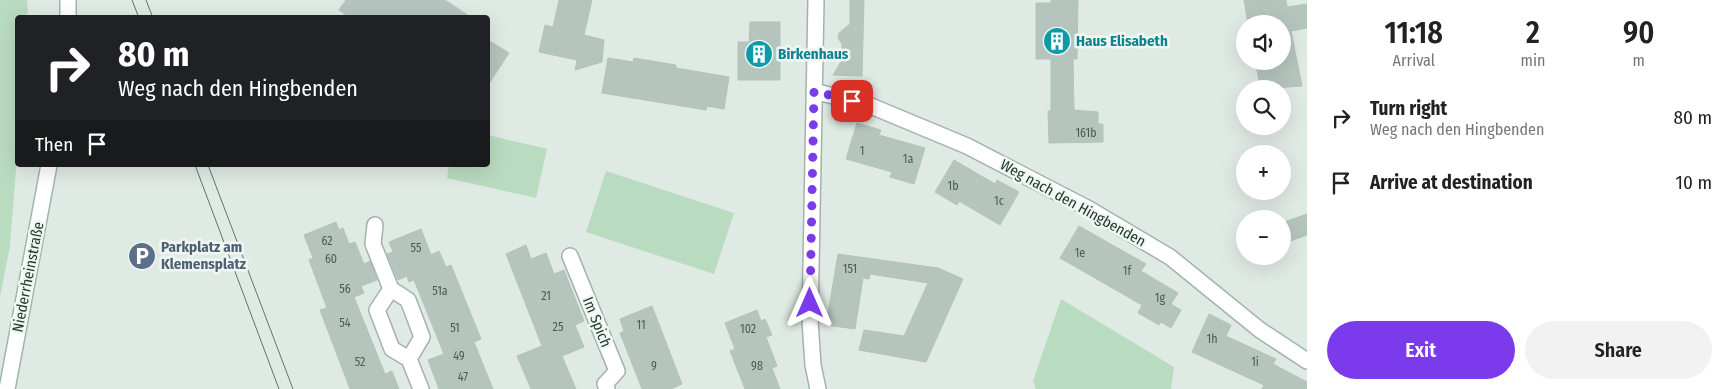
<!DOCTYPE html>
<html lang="en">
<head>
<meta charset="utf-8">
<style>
	body { margin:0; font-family:"Fira Sans Condensed",sans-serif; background:#f2f2f2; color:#222; height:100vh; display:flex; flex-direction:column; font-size:19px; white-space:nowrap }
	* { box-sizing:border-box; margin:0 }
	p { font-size:16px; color:#767676 }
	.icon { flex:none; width:28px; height:28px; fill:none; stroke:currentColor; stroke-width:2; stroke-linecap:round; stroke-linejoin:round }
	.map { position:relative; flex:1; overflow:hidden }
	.drawer { display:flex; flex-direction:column; background:#fff; width:425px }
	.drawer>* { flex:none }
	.hud { position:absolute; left:15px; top:15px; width:475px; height:152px; border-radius:5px; box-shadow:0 5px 20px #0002; background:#202124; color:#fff; overflow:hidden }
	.tools { position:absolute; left:1236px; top:15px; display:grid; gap:10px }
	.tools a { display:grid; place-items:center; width:55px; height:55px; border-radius:50%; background:#fff; box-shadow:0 5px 20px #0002; font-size:25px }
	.pin { position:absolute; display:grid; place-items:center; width:42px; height:42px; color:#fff; margin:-21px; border-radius:10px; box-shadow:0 2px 8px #0006 }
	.me { position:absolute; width:55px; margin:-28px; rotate:0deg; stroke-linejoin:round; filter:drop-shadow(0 0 4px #0008) }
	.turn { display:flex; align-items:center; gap:18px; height:105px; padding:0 20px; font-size:22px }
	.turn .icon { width:65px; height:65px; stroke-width:2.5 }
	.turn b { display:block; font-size:35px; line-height:42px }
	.then { display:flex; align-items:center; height:48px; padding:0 20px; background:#0003; gap:10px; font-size:19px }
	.eta { display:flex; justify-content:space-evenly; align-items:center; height:85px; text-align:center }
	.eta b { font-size:30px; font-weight:600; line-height:35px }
	.button { display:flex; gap:10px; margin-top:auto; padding:10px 20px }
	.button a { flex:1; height:58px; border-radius:30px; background:#7c3aed; color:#fff; font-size:20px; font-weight:600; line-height:58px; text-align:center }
	.button a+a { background:#f2f2f2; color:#222 }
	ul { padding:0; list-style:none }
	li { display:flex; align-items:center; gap:15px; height:65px; padding:0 20px }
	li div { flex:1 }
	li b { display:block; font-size:19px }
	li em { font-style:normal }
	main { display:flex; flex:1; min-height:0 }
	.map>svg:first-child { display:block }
	.green { fill:#b9dbc0 }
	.building { fill:#b5c5be; stroke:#b2c4bb }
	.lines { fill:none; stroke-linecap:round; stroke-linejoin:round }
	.street-casing { stroke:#a3b2ac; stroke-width:18 }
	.secondary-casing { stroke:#9fb6ac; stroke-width:18 }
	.street { stroke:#fff; stroke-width:15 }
	.secondary { stroke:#fff; stroke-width:15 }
	.tram { stroke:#5b766d; stroke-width:1 }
	.route { stroke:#7c3aed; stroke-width:9; stroke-dasharray:0 16.2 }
	.labels { text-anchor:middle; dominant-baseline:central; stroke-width:5; stroke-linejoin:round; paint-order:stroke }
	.number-label { font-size:12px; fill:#465d55 }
	.culture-label { font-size:15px; font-weight:bold; fill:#0d838f; stroke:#f0f7f3; text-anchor:start }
	.street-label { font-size:15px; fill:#213a32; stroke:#f0f7f3 }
	.service-label { font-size:15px; font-weight:bold; fill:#4e5e75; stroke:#f0f7f3; text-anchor:start }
</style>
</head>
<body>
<main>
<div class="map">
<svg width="1307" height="389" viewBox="0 0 1307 389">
	<rect width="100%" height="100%" fill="#e0eae5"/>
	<path class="green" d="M0 0H27L28 12 25 17 18 18 17 157 10 246 0 297Z
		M488 135 547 149 536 198 447 178 449 165H488Z
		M606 171 734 213 714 274 586 232Z
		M1061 299 1174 367 1171 389H1036L1033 381Z"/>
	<path class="building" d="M346 0H445L472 18H350L339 10Z
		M559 0H592L584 35 604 40 602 62 575 70 577 60 539 52 545 25 553 27Z
		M850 0H864L862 76 833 75 842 60V44L838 38 839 33 850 24Z
		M1051 0H1078L1077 59H1073L1074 110 1098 112V124H1103V142L1049 143 1048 111H1051V59H1036V3H1051Z
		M1244 0H1286L1287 7 1307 4V28L1291 31 1302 86 1261 89 1255 61H1282V24H1248Z
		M750 22H780V80H738V42H749Z
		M488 40 509 53 488 85Z
		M608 58 633 62 634 58 676 65V68L729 77 724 109 707 106 706 110 602 93Z
		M857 123 881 130 879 135 925 148 914 184 890 177 892 172 846 159Z
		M954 160 995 184 997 180 1019 192 1000 225 959 201 957 205 935 192Z
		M1307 214V235L1282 244V223Z
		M336 222 339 230 343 228 349 244 355 242 364 264 370 261 377 280 361 286 364 293 354 297 385 374 392 371 399 389H350L320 310 327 308 309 260 313 258 304 235Z
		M1079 226 1146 264 1141 271 1178 293 1171 304 1181 310 1171 328 1161 322 1159 325 1138 313 1142 305 1060 258Z
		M421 229 431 255 439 251 446 267 451 265 481 339 474 342 493 389H439L428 360 444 354 414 280 409 282 407 276 398 280 387 254 393 252 389 242Z
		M526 245 531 259 546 253 554 274 564 270 584 321 575 325 584 347 562 356 576 389H531L517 356 542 346 506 254Z
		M838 254 938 268 963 279 926 362 859 350 864 330 904 336 928 283 870 274 869 279 863 278 855 329 826 325Z
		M652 306 682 384 671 389H642L620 333 624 331 620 319Z
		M757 310 761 321 765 319 772 335 766 337 777 366 772 368 780 389H745L730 351 735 349 725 323Z
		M1209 314 1231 325 1226 336 1276 359 1273 364 1307 382V389H1262L1264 385 1192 352Z"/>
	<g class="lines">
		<g class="street-casing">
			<path id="street" d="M816 0 810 320 813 365 818 389
				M814 91 871 106 967 146 1089 209 1170 257 1260 330 1307 361
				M375 225 373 244 391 289
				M570 256 617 371 605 384 607 389
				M409 359 422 337 408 300 391 289 377 310 392 349 409 359 421 389"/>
		</g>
		<g class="secondary-casing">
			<path id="secondary" d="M68 0V18
				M7 389 49 165"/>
		</g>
		<use href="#street" class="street"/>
		<use href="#secondary" class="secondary"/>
		<path class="tram" d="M132 0 139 18
			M146 0 153 18
			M195 165 279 389
			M208 165 293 389"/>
	</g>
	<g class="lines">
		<path class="route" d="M810 303 814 91 852 101"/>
	</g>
	<defs>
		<g id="building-disc" transform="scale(1.4375)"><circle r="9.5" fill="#0f9aa8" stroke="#f0f7f3"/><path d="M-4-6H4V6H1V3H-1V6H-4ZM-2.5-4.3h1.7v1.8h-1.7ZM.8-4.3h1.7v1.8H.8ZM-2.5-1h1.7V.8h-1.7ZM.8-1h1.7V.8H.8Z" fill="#fff"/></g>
		<g id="parking-disc" transform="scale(1.4375)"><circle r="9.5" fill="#5c6f8a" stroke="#f0f7f3"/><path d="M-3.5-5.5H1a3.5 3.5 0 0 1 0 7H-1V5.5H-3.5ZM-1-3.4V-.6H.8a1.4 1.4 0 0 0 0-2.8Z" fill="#fff"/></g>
	</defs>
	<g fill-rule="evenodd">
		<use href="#building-disc" x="1057" y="41"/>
		<use href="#building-disc" x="759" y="54"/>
		<use href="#parking-disc" x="142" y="256"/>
	</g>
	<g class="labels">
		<g class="number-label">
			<text x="1086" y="133">161b</text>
			<text x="862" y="151">1</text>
			<text x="908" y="159">1a</text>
			<text x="953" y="186">1b</text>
			<text x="999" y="201">1c</text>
			<text x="327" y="241">62</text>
			<text x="416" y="248">55</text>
			<text x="1080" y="253">1e</text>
			<text x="331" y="259">60</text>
			<text x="850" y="269">151</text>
			<text x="1127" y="271">1f</text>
			<text x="345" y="289">56</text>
			<text x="440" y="291">51a</text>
			<text x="546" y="296">21</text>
			<text x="1160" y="298">1g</text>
			<text x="345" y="323">54</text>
			<text x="641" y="325">11</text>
			<text x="558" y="327">25</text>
			<text x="455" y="328">51</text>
			<text x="748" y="329">102</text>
			<text x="1212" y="339">1h</text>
			<text x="459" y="356">49</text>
			<text x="360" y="362">52</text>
			<text x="1255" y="362">1i</text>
			<text x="654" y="366">9</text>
			<text x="757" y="366">98</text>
			<text x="463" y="377">47</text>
		</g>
		<g class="culture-label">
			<text x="1076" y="41">Haus Elisabeth</text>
			<text x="778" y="54">Birkenhaus</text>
		</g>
		<g class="street-label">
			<text transform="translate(1073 203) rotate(29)">Weg nach den Hingbenden</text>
			<text transform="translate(28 277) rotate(-79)">Niederrheinstraße</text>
			<text transform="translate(597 322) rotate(68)">Im Spich</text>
		</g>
		<g class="service-label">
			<text x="161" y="247">Parkplatz am<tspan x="161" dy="17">Klemensplatz</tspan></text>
		</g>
	</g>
</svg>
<div class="tools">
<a><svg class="icon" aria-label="sound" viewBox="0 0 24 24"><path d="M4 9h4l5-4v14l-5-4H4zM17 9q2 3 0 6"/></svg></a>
<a><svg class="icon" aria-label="search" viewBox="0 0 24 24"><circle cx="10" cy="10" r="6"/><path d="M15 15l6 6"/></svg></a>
<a>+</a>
<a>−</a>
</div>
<div class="pin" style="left:852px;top:101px;background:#d93025"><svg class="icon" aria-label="arrive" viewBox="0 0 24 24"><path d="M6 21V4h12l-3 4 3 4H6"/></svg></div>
<svg class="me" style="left:810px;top:303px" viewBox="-20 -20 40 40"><path d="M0-17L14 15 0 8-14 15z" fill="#7c3aed" stroke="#fff" stroke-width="4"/></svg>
<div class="hud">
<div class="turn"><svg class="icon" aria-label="right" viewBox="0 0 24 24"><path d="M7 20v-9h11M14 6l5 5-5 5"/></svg><div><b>80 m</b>Weg nach den Hingbenden</div></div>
<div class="then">Then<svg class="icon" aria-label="arrive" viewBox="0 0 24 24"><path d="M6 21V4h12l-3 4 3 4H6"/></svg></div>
</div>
</div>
<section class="drawer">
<div class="eta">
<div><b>11:18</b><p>Arrival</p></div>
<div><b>2</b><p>min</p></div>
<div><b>90</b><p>m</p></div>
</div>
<ul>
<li><svg class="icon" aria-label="right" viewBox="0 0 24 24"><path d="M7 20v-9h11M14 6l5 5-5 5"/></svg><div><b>Turn right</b><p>Weg nach den Hingbenden</p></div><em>80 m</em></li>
<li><svg class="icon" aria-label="arrive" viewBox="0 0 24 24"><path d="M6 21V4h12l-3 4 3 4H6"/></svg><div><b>Arrive at destination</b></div><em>10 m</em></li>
</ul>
<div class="button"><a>Exit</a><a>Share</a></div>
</section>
</main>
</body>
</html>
